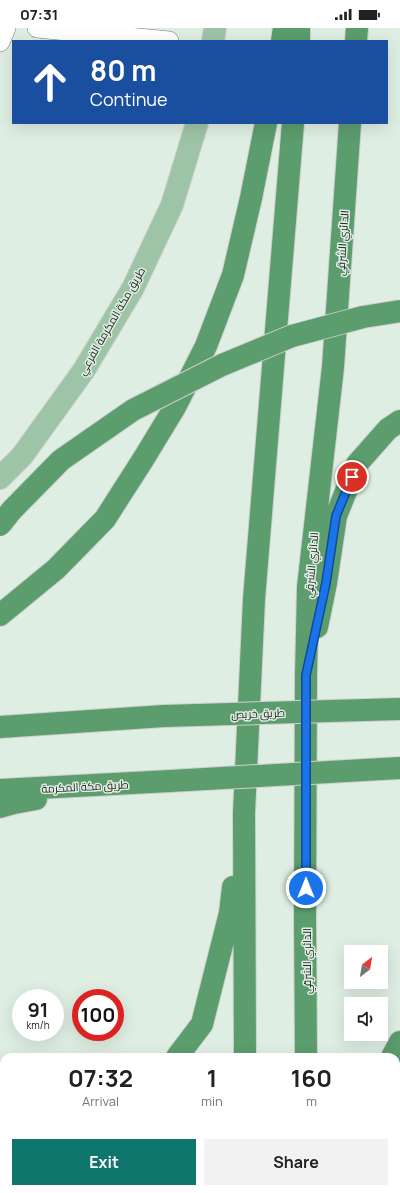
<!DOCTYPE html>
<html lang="en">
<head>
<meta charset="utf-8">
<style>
	body { margin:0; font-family:Manrope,Cairo,sans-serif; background:#f2f2f2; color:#202124; height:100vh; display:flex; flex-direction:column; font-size:15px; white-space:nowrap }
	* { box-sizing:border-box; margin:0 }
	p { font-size:13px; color:#757577 }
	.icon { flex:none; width:22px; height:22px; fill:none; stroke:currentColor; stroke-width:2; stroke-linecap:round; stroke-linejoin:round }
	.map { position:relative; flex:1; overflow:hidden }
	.panel { position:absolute; left:0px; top:1025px; width:400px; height:140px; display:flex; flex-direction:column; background:#fff; border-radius:12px 12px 0 0; box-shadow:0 4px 16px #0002 }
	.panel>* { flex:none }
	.hud { position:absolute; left:12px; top:12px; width:376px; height:84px; border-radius:0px; box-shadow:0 4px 16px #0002; background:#1a4fa0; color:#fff; overflow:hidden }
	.needle { width:26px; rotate:31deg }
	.tools { position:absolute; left:344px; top:917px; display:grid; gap:8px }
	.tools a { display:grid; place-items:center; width:44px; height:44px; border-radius:0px; background:#fff; box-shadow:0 4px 16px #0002; font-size:20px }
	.speed { position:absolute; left:12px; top:961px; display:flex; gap:8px; font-size:20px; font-weight:700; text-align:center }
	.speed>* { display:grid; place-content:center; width:52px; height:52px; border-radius:50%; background:#fff; box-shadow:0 4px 16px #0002; line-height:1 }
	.speed small { font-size:10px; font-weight:400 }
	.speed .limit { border:6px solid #d22; background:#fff; color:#111 }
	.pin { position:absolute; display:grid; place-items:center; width:34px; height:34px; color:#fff; margin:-17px; border:2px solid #fff; border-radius:50%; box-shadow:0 1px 4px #0007 }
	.me { position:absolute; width:44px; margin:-22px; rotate:0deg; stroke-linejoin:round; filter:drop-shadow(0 0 3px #0008) }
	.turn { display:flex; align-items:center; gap:14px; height:84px; padding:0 12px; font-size:18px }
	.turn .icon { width:52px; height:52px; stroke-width:2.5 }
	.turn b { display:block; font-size:28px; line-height:34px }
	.eta { display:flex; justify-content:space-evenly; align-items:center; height:68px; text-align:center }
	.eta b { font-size:24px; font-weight:700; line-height:28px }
	.action { display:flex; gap:8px; margin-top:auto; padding:8px 12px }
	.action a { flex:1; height:46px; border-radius:0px; background:#0f766e; color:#fff; font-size:16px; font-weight:700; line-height:46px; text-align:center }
	.action a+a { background:#f2f2f2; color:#202124 }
	.status { display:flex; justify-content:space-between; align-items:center; height:28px; padding:0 20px; background:#fff; direction:ltr }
	.status svg { height:11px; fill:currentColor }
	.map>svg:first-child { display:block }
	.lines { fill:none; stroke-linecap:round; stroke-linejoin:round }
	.minor-casing { stroke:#738076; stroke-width:20 }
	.primary-casing { stroke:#cecfce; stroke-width:24 }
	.motorway-casing { stroke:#cecfce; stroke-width:24 }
	.minor { stroke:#fff; stroke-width:19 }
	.primary { stroke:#9dc4a7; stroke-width:22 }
	.motorway { stroke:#5b9d6d; stroke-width:22 }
	.motorway-bridge-casing { stroke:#cecfce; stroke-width:24; stroke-linecap:butt }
	.motorway-bridge { stroke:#5b9d6d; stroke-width:22 }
	.route-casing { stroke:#114b97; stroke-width:10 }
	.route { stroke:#1a73e8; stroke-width:7 }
	.labels { text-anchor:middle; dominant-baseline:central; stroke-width:3; stroke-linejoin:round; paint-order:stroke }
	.street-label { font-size:11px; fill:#212622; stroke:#dfeee2 }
</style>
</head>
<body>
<div class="status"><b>07:31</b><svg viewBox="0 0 49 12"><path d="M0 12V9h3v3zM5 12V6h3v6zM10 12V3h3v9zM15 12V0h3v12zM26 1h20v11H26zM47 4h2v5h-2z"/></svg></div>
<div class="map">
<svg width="400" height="1165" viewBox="0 0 400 1165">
	<rect width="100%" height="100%" fill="#dfeee2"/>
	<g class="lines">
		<g class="minor-casing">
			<path id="minor" d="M37 0 169 13
				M0 14 6 0"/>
		</g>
		<g class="primary-casing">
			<path id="primary" d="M213 13 215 0
				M0 450 22 428 84 342 133 260 172 177 197 95"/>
		</g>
		<g class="motorway-casing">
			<path id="motorway" d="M282 13 284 0
				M299 13V0
				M356 13 357 0
				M0 587 56 541 105 491 144 430 175 379 206 318 233 247 251 170 266 95
				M317 599 326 555 336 488 357 436 388 401 400 393
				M0 699 164 688
				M0 762 170 753
				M0 779 14 775 36 771
				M177 1029 202 996 230 885 233 859
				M245 1029 244 785 254 571 293 95
				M306 1029 305 890 306 647 308 559 333 339 350 95
				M392 1029 400 1014
				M396 1048 400 1046
				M0 1086 4 1088
				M0 1141H4
				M246 1161 247 1165
				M307 1161V1165
				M346 1165 347 1161"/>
		</g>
		<use href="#minor" class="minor"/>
		<use href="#primary" class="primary"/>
		<use href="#motorway" class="motorway"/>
		<g class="motorway-bridge-casing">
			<path id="motorway-bridge" d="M0 497 11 483 61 432 133 382 222 337 292 308 363 289 400 283
				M164 688 400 681
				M170 753 400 740"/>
		</g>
		<use href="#motorway-bridge" class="motorway-bridge"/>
	</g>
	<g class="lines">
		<g class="route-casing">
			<path id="route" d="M306 860V647L326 555 336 488 352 449"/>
		</g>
		<use href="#route" class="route"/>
	</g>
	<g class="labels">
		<g class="street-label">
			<text transform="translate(342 215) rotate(-86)">الدائري الشرقي</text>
			<text transform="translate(111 293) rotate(-60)">طريق مكة المكرمة الفرعي</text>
			<text transform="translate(311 537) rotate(-85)">الدائري الشرقي</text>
			<text transform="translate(258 685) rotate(-2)">طريق خريص</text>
			<text transform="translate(85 758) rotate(-3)">طريق مكة المكرمة</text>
			<text transform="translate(306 933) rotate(-90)">الدائري الشرقي</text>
		</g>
	</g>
</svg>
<div class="tools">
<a><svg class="needle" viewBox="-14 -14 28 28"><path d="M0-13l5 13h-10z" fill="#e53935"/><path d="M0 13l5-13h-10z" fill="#757577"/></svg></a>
<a><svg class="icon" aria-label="sound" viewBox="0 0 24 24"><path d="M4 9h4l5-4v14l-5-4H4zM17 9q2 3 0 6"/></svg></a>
</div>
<div class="speed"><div>91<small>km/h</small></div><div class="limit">100</div></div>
<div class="pin" style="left:352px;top:449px;background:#d93025"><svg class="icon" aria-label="arrive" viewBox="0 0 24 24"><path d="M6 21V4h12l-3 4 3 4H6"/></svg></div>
<svg class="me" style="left:306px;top:860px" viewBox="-20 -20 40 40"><circle r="17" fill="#1a73e8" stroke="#fff" stroke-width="3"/><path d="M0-11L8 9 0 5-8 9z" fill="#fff"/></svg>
<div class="hud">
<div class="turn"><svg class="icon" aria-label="ahead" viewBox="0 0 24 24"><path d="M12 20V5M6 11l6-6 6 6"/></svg><div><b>80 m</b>Continue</div></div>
</div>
<section class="panel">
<div class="eta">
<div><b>07:32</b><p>Arrival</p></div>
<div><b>1</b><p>min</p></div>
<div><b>160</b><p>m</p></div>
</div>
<div class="action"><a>Exit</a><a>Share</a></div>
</section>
</div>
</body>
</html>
